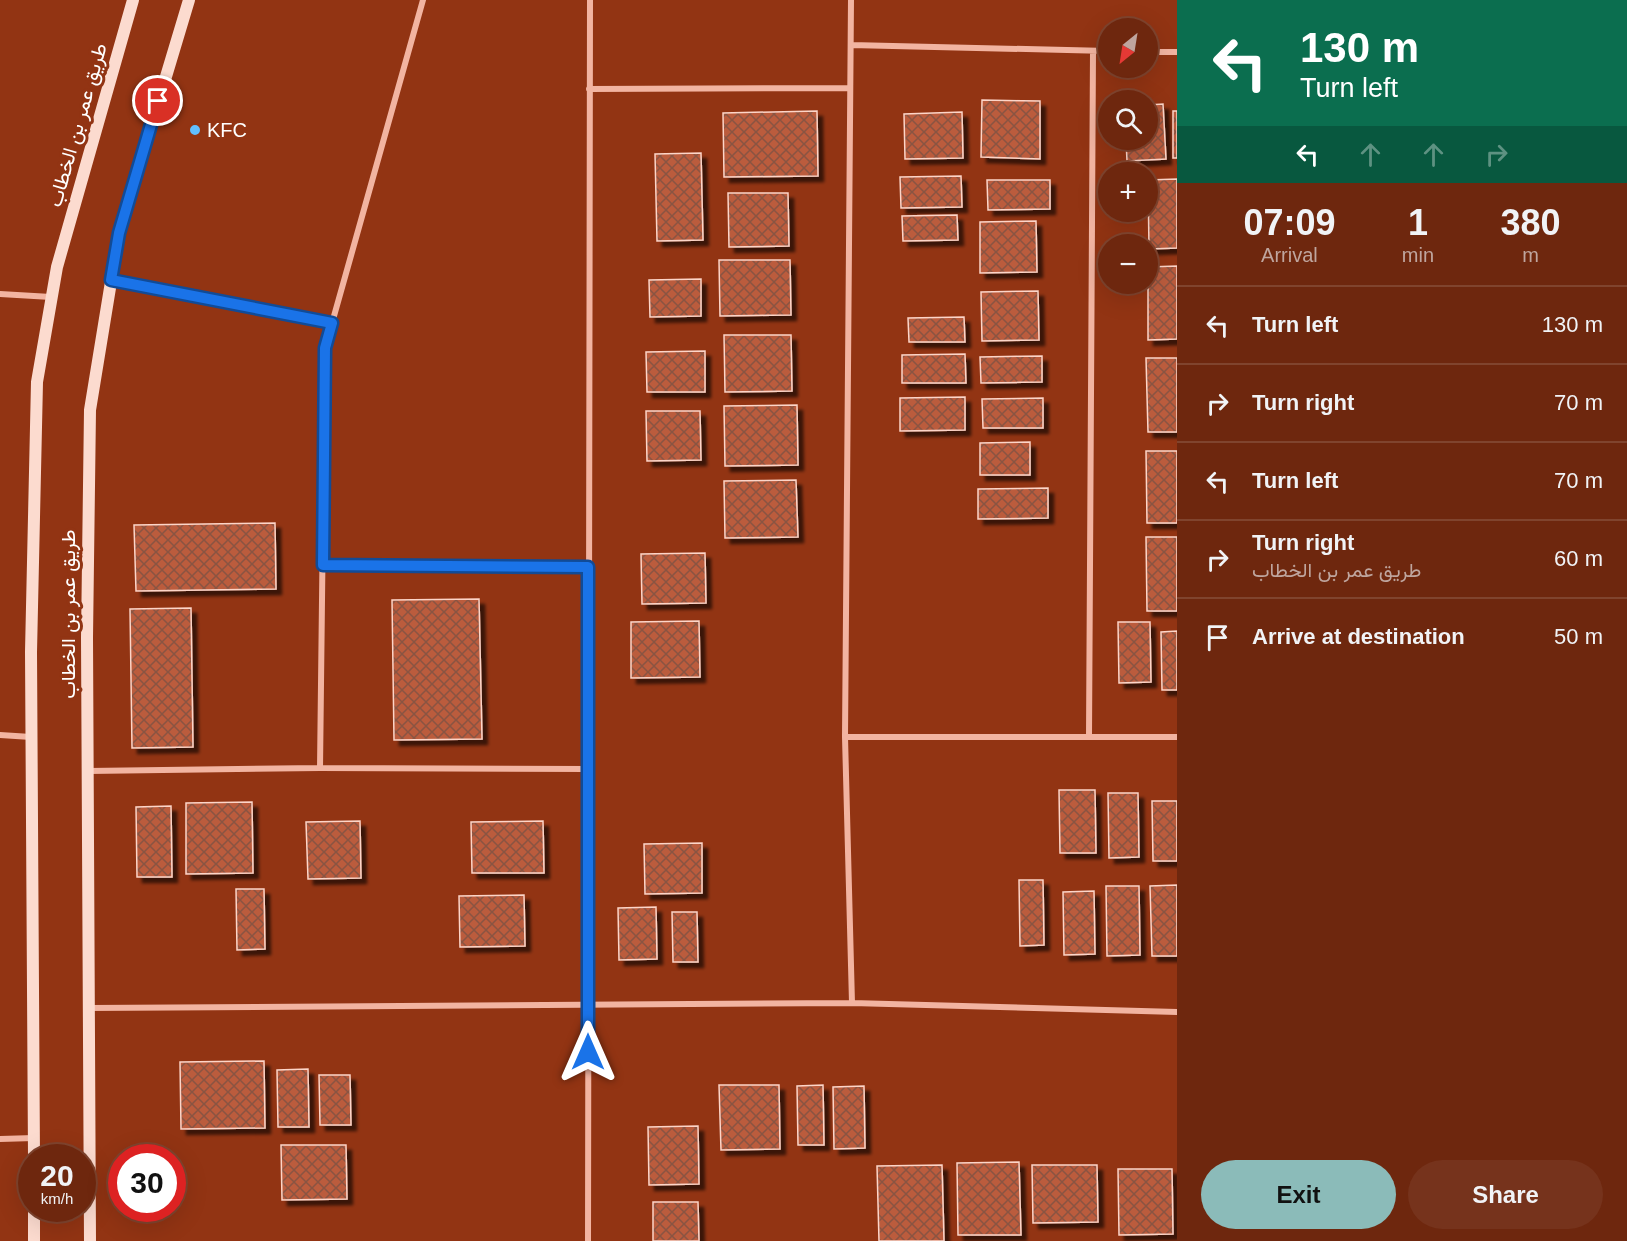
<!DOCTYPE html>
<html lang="en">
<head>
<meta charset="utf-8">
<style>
	body { margin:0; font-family:Helvetica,Vazirmatn,sans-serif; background:#76331c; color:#f1f3f6; height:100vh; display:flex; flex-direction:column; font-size:22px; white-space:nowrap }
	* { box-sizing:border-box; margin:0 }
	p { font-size:20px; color:#bfa59e }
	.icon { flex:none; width:33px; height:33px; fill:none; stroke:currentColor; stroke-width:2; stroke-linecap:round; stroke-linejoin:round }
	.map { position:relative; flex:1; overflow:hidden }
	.panel { display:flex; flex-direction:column; background:#6e270e; width:450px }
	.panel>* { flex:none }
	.hud { background:#0b6e4f; color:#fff; overflow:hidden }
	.needle { width:39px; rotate:210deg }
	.fabs { position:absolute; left:1098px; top:18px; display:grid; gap:12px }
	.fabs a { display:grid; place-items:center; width:60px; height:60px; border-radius:50%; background:#6e270e; box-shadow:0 6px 24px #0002,0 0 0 2px #80442e; font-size:30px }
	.speed { position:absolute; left:18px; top:1144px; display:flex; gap:12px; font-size:30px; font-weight:700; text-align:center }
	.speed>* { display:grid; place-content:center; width:78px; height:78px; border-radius:50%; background:#6e270e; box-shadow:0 6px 24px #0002,0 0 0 2px #80442e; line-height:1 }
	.speed small { font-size:15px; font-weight:400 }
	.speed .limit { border:9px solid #d22; background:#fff; color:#111 }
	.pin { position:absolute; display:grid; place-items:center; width:51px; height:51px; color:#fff; margin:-26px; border:3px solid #fff; border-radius:50%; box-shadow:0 2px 6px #0007 }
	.me { position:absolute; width:66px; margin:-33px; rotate:0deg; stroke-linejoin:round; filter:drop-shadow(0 0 4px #0008) }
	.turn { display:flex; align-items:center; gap:21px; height:126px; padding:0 24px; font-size:27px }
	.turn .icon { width:78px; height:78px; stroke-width:2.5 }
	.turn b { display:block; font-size:42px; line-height:51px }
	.lanes { display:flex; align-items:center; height:57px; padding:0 24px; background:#0003; justify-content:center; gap:30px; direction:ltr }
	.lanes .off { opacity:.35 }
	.eta { display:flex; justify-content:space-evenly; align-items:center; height:102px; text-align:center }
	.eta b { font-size:36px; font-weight:800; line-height:42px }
	.primary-button { display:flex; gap:12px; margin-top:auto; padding:12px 24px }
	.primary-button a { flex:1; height:69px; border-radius:36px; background:#8bbbb9; color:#111; font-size:24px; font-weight:800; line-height:69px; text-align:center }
	.primary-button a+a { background:#76331c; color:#f1f3f6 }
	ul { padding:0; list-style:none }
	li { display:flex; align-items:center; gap:18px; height:78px; padding:0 24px; border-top:2px solid #80442e }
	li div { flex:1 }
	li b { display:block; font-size:22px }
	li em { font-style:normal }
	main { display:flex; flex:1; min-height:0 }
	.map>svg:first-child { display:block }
	.building { fill:url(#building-cross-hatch); stroke:#fdd5c8; stroke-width:1.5; filter:url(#shadow) }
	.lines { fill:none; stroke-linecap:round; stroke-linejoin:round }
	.street { stroke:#f2b4a1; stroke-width:6 }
	.secondary { stroke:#fcdbcf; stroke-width:12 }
	.route-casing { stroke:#114b97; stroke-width:15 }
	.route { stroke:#1a73e8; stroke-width:10 }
	.poi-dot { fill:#61bfff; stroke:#923413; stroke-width:2 }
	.labels { text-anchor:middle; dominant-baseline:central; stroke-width:6; stroke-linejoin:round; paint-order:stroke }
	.street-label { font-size:20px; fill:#fff; stroke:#923413 }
	.poi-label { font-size:20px; fill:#fff; stroke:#923413; text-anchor:start }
</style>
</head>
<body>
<main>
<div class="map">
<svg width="1177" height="1241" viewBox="0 0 1177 1241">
	<defs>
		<pattern id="building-cross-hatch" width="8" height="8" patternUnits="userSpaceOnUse" patternTransform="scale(1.5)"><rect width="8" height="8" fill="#bb5b3c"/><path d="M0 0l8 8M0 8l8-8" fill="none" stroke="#895443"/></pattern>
		<filter id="shadow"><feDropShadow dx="5.5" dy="5.5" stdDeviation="1.5" flood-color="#0009"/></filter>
	</defs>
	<rect width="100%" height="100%" fill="#923413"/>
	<path class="building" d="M982 100 1040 101V159L981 157Z
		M1163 104 1166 159 1127 161 1126 140H1148V105Z
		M817 111 818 176 724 177 723 113Z
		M1173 111H1177V158H1173Z
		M962 112 963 158 905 159 904 114Z
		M701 153 703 240 657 241 655 154Z
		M961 176 962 207 901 208 900 177Z
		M1177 179V248L1149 249 1148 180Z
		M987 180H1050V209L988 210Z
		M728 193H788L789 246 729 247Z
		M957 215 958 240 903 241 902 216Z
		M1036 221 1037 272 980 273V222Z
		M719 260H790L791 315 720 316Z
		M1177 266V339L1148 340V267Z
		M701 279V316L650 317 649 280Z
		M1038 291 1039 340 982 341 981 292Z
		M964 317 965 342H909L908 318Z
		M724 335H791L792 391 725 392Z
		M705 351V392H647L646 352Z
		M965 354 966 383H902V355Z
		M1042 356V382L981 383 980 357Z
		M1146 358H1177V432H1148Z
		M965 397V430L900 431V398Z
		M1043 398V428H983L982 399Z
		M797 405 798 465 725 466 724 406Z
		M646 411H700L701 460 647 461Z
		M1030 442V475H980V443Z
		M1146 451H1177V523H1147Z
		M796 480 798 537 725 538 724 481Z
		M1048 488V518L978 519V489Z
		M275 523 276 589 136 591 134 525Z
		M1146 537H1177V611H1147Z
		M705 553 706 603 642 604 641 554Z
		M479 599 482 739 394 740 392 600Z
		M191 608 193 747 132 748 130 609Z
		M699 621 700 677 631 678V622Z
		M1118 622H1150L1151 682 1119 683Z
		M1177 631V690H1162L1161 632Z
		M1059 790H1095L1096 853H1060Z
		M1108 793H1138L1139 857 1109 858Z
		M1152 801H1177V861H1153Z
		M252 802 253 873 186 874V803Z
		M171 806 172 877H137L136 807Z
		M360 821 361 878 308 879 306 822Z
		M543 821 544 873H472L471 822Z
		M702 843V893L645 894 644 844Z
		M1019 880H1043L1044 945 1020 946Z
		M1177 885V956H1152L1150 886Z
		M1106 886H1139L1140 955 1107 956Z
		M236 889H264L265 949 237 950Z
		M1094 891 1095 954 1064 955 1063 892Z
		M524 895 525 946 460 947 459 896Z
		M656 907 657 959 619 960 618 908Z
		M672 912H697L698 962H673Z
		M264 1061 265 1128 181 1129 180 1062Z
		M308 1069 309 1127H278L277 1070Z
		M319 1075H350L351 1125H320Z
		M719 1085H779L780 1149 721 1150Z
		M823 1085 824 1145H798L797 1086Z
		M864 1086 865 1148 834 1149 833 1087Z
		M698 1126 699 1184 649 1185 648 1127Z
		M281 1145H346L347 1199 282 1200Z
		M1019 1162 1021 1235H958L957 1163Z
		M942 1165 944 1241H879L877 1166Z
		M1032 1165H1097L1098 1222 1033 1223Z
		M1118 1169H1172L1173 1234 1119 1235Z
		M653 1202H698L699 1241H653Z"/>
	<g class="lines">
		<path class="street" d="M851 0 845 737 852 1003
			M851 45 1108 51
			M1148 52H1177
			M589 89 850 88
			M112 280 332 323
			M0 294 51 297
			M323 565 588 567
			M0 735 31 737
			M845 737H1177
			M1089 737 1093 51
			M320 768 325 348 423 0
			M88 771 320 768 588 769
			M89 1008 852 1003 1177 1012
			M0 1139 34 1138
			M588 1241 590 0"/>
		<path class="secondary" d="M34 1158 31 652 37 382 57 267 133 0
			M34 1209V1241
			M90 1241 87 638 90 410 119 233 189 0"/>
	</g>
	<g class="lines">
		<g class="route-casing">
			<path id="route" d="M158 101 119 233 111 280 332 323 325 348 323 565 588 567V1052"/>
		</g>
		<use href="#route" class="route"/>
	</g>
	<circle class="poi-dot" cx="195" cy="130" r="6"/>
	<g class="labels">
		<g class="street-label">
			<text transform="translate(77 125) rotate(-74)">طريق عمر بن الخطاب</text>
			<text transform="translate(68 614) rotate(-90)">طريق عمر بن الخطاب</text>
		</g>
		<g class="poi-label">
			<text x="207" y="130">KFC</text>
		</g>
	</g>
</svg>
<div class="fabs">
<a><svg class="needle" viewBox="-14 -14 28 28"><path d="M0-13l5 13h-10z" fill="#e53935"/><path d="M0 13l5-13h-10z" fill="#bfa59e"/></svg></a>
<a><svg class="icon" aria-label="search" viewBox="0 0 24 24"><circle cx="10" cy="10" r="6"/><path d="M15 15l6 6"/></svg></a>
<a>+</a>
<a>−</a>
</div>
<div class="speed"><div>20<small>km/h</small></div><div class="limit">30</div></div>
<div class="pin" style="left:158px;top:101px;background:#d93025"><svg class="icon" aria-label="arrive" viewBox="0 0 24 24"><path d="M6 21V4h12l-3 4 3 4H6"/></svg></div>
<svg class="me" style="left:588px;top:1052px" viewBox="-20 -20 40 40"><path d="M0-17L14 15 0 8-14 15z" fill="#1a73e8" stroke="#fff" stroke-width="4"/></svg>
</div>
<section class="panel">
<div class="hud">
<div class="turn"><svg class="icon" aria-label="left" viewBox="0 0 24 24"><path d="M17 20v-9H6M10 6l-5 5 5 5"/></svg><div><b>130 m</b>Turn left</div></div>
<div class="lanes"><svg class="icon" aria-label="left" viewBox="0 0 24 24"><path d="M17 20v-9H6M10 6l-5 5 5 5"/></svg><svg class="icon off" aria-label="ahead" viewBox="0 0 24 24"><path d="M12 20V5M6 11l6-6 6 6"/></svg><svg class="icon off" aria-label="ahead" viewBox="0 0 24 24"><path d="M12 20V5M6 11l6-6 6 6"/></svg><svg class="icon off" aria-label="right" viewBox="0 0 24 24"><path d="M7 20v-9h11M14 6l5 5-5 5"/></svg></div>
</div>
<div class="eta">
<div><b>07:09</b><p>Arrival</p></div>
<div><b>1</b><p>min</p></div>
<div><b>380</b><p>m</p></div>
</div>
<ul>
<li><svg class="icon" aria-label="left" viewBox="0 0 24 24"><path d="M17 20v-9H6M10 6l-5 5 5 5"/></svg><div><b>Turn left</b></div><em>130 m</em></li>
<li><svg class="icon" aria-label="right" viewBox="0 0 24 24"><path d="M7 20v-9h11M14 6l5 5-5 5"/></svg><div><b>Turn right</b></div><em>70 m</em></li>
<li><svg class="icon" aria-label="left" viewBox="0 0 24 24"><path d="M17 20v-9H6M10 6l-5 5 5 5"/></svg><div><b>Turn left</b></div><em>70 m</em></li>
<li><svg class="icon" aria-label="right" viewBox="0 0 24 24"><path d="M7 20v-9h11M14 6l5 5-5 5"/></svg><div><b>Turn right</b><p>طريق عمر بن الخطاب</p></div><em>60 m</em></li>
<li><svg class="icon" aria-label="arrive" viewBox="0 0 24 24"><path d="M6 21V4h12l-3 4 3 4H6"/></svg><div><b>Arrive at destination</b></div><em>50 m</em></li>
</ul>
<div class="primary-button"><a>Exit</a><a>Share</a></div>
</section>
</main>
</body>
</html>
